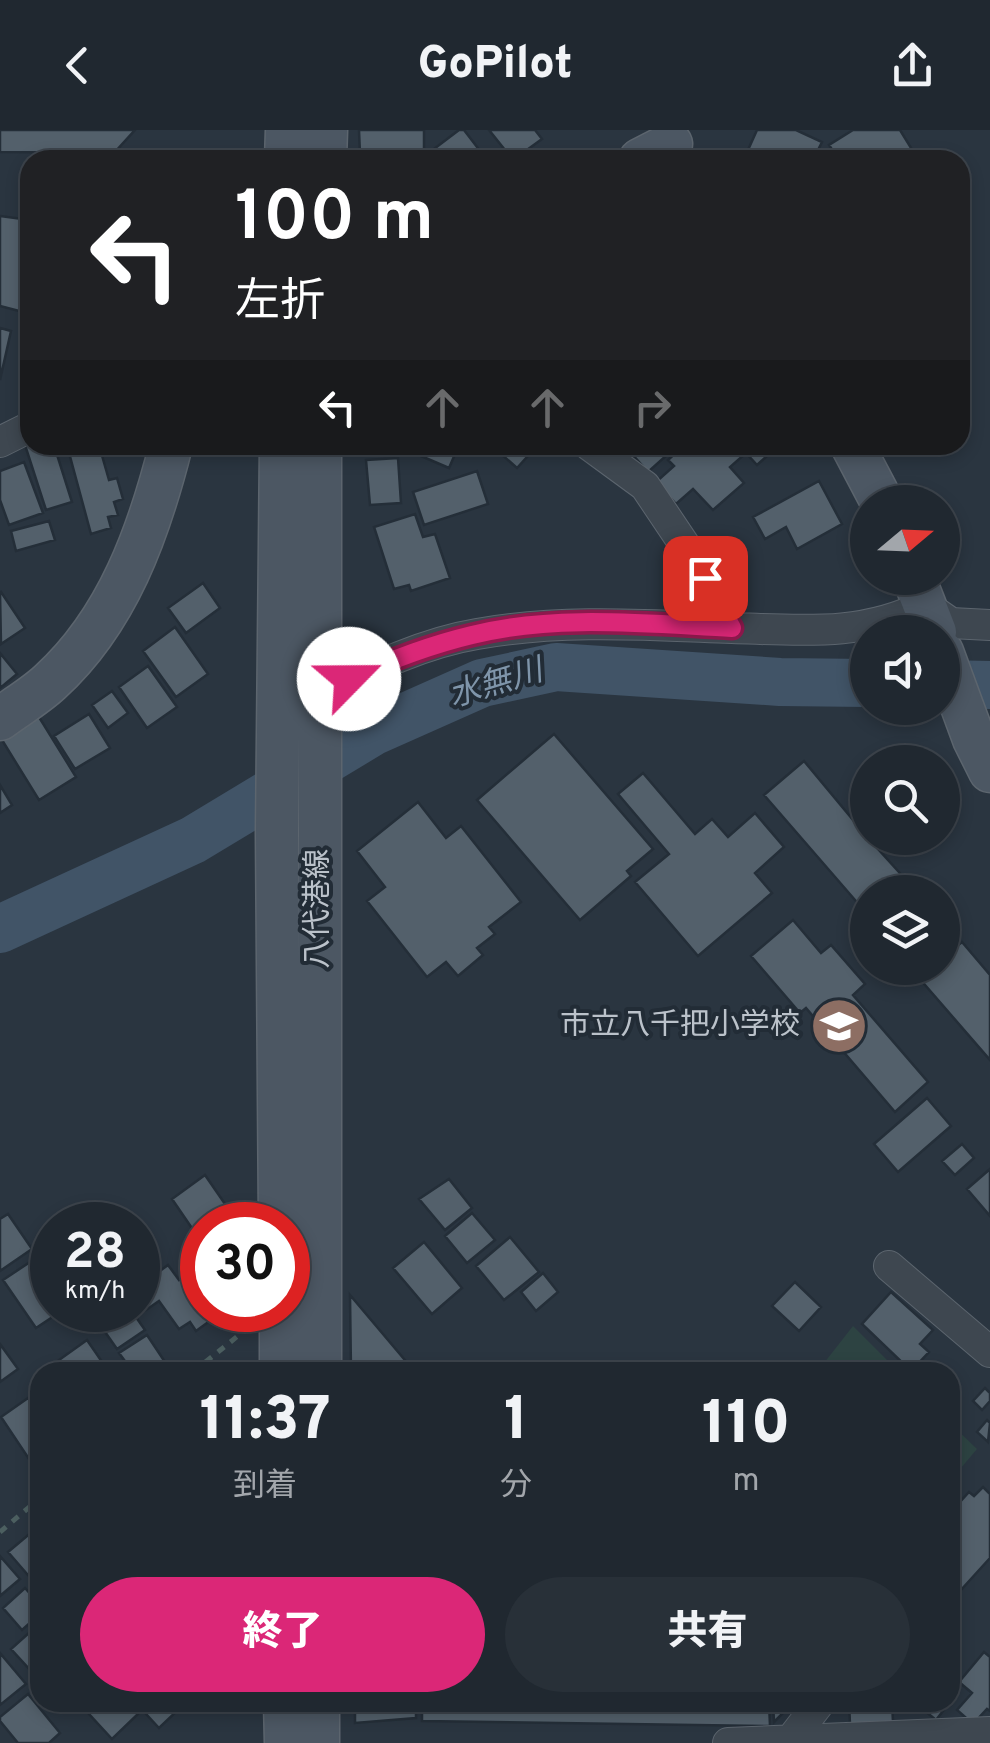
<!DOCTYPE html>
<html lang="ja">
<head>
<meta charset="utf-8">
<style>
	body { margin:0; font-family:Overpass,"Noto Sans JP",sans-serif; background:#283038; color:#f1f3f6; height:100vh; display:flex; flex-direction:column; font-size:38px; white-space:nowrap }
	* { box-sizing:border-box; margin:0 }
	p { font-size:32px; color:#a2a6ab }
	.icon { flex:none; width:55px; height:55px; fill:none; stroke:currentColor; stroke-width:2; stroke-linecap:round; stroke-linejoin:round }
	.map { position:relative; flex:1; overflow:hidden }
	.panel { position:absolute; left:30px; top:1232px; width:930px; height:350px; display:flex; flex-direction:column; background:#202830; border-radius:30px; box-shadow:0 5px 15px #0003,0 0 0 2px #3d444c }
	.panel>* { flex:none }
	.hud { position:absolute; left:20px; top:20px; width:950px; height:305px; border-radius:30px; box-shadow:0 5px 15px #0003,0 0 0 2px #3d444c; background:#202124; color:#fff; overflow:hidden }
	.needle { width:65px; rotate:71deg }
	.tools { position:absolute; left:850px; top:355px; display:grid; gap:20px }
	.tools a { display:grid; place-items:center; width:110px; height:110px; border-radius:50%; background:#202830; box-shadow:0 5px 15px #0003,0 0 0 2px #3d444c; font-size:50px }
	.speed { position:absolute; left:30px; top:1072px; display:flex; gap:20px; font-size:50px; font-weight:700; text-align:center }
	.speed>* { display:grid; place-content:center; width:130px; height:130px; border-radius:50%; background:#202830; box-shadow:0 5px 15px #0003,0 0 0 2px #3d444c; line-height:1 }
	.speed small { font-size:25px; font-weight:400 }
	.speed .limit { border:15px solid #d22; background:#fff; color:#111 }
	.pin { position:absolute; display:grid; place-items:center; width:85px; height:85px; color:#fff; margin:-42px; border-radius:20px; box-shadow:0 5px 15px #0006 }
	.me { position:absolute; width:110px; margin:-55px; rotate:67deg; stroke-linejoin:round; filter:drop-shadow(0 0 8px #0008) }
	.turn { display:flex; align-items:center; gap:35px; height:210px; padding:0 50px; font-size:45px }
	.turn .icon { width:130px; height:130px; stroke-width:2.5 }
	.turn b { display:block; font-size:70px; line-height:85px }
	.lanes { display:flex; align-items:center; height:95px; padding:0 50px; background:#0003; justify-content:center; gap:50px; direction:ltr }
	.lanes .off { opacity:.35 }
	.eta { display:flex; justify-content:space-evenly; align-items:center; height:170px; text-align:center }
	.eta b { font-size:60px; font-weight:800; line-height:70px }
	.button { display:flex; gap:20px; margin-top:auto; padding:20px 50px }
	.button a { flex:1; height:115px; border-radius:60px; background:#db2777; color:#fff; font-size:40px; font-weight:800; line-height:115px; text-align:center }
	.button a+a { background:#283038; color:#f1f3f6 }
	header { display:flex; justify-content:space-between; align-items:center; height:130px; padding:0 50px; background:#202830; font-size:45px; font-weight:800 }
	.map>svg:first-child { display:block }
	.green { fill:#2d4342 }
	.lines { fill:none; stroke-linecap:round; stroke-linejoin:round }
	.river { stroke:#415467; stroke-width:48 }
	.building { fill:#53606b; stroke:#242e38; stroke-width:2.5 }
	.street-casing { stroke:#5c656e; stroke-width:32 }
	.secondary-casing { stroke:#5c656e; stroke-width:45 }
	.path { stroke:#4c5f60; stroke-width:5; stroke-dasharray:8 8; stroke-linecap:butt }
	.street { stroke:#3e4750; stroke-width:30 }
	.secondary { stroke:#4c5763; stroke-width:42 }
	.route-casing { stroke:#8e194d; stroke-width:25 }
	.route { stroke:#db2777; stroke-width:18 }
	.labels { text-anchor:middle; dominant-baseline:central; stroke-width:8; stroke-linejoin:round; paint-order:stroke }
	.street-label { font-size:30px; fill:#bbc2ca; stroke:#222c36 }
	.poi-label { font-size:30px; fill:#bbc2ca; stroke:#222c36; text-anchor:end }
	.water-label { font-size:32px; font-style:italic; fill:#7f95aa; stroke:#222c36 }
</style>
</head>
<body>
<header><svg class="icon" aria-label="back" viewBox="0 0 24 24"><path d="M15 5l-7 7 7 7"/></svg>GoPilot<svg class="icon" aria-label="share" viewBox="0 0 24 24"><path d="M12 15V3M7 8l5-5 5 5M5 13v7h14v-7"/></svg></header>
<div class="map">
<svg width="990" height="1613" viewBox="0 0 990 1613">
	<rect width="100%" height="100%" fill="#2a3540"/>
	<path class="green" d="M853 1196 899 1242H817Z
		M950 1293 977 1319 950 1351Z"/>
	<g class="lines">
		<path class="river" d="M942 554 990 555
			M0 799 193 710 374 601 482 553 556 537 780 552 868 553"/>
	</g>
	<path class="building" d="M0 0H135L114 23 0 22Z
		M359 0H424V22L360 24Z
		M459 0H464L487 30H430L426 25Z
		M489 0H535L542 9 513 30Z
		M757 0H796L822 12 813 30H768L748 20Z
		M853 0H900L916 26 911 30H839L829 15Z
		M0 86 30 90V170L23 182 0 176Z
		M0 198 11 201 0 250Z
		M30 313 54 315 72 372 46 380 25 315Z
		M71 315H99L109 350 117 348 123 369 114 372 118 385 108 387 111 398 91 404 68 319Z
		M409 315H459L449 338 407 320Z
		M491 315H534L536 317 517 338Z
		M624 315H676L677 316 648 342Z
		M684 315H773L776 318 757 335 746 323 730 337 744 353 713 380 693 359 676 374 656 352 674 336 668 330Z
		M398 328 401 373 370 375 366 330Z
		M24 332 43 383 9 395 0 370V341Z
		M477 341 488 374 424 395 413 362Z
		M819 351 842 394 797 419 786 397 765 409 753 387Z
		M415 384 423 407 435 404 450 448 411 461 409 455 394 459 374 397Z
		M49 391 55 410 16 421 11 401Z
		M203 453 220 478 186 503 168 478Z
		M1 462 25 498 1 514 0 463Z
		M175 497 208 544 176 567 143 521Z
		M0 523 17 544 0 558Z
		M148 536 177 577 147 598 119 557Z
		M112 561 128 583 108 598 92 575Z
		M89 584 110 618 75 639 54 606Z
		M39 587 76 647 39 670 2 610Z
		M554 604 653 719 627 741 631 746 580 790 477 670Z
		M804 631 868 708 917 762H868V785L764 665Z
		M643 643 695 704 712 689 728 707 755 683 784 717 755 743 772 763 698 826 635 752 669 724 618 664Z
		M0 655 12 675 0 683Z
		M418 672 446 708 461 696 521 772 489 797 495 804 477 818 483 825 458 846 446 832 427 847 367 771 385 757 357 721Z
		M793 790 821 823 831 815 865 854 853 865 928 952 895 982 806 878 800 883 751 826Z
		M942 792 957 810 942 823Z
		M962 812 990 845V930L919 848 932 838H942V828Z
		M927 968 951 996 898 1042 874 1014Z
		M962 1014 974 1028 955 1045 942 1031Z
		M990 1039V1086L967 1059Z
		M205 1045 234 1087 222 1095H202L200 1110 172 1069Z
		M449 1049 472 1078 445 1100 419 1069Z
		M472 1083 495 1110 467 1133 445 1106Z
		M8 1084 32 1119 0 1141V1089Z
		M510 1107 539 1142 504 1170 476 1136Z
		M424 1112 462 1158 432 1184 393 1138Z
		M36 1128 52 1152V1180H63L36 1198 3 1150Z
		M168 1135 179 1150 189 1143 202 1162V1180H215L218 1185 196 1201 190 1192 179 1199 159 1171 146 1180 138 1168V1157Z
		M543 1143 558 1162 536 1181 521 1162Z
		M795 1152 821 1177 799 1201 772 1176Z
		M891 1162 933 1200 920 1214 929 1222 911 1241 862 1194Z
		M350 1165 415 1242H351Z
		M109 1180H131L145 1200 117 1219 96 1189Z
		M147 1205 165 1232 150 1242 146 1238 133 1242 119 1223Z
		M87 1210 109 1242H68L59 1230Z
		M0 1214 18 1239 0 1252Z
		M985 1258 990 1263V1271L982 1280 973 1271Z
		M28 1268 40 1286V1330L33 1335 1 1287Z
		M987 1290 990 1293 988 1312 977 1302Z
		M983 1357 990 1364V1428L950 1472V1383L969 1362 974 1366Z
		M33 1401 40 1410V1459L8 1422Z
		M0 1426 20 1449 0 1466Z
		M25 1458 40 1475V1484L22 1500 3 1478Z
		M40 1493V1535L32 1542 11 1519Z
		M984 1522 990 1527V1581L987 1579 973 1594 957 1580 972 1563 959 1552Z
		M0 1523 26 1554 0 1575Z
		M28 1564 60 1603 49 1613H18L0 1591V1587Z
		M78 1572H127L138 1584 112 1609Z
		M135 1572H171L178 1580 159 1598Z
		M355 1572H416V1588L355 1593Z
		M422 1572H769L770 1596 422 1591Z
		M773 1572H794L774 1592Z
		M849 1572H892L893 1592 850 1594Z
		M914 1572H950L936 1590Z"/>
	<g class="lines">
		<g class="street-casing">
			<path id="street" d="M0 312 30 297
				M732 498C801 500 862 507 925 475L951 493 990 495
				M318 564C368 540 422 513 477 504 562 489 647 495 732 498L694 429 645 356 589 315
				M889 1136 990 1222
				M790 1611 820 1572
				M728 1613 990 1602"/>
		</g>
		<g class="secondary-casing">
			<path id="secondary" d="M286 30 287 0
				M325 30 326 0
				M640 30 671 14
				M320 315V1242
				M852 315 882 372
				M914 448 935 502
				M942 522 974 609 990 641
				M0 589C16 577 35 566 50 552 118 490 149 402 171 315
				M280 1095 277 702 281 315
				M281 1180V1242
				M285 1572 286 1613
				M318 1613V1572"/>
		</g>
		<path class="path" d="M193 1242 249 1197
			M0 1402 40 1368"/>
		<use href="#street" class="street"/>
		<use href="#secondary" class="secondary"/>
	</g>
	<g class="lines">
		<g class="route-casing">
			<path id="route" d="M349 549C388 531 430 515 472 505 555 484 648 494 732 498L705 448"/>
		</g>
		<use href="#route" class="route"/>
	</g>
	<defs>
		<g id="school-disc" transform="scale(2.875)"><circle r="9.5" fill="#8d6e63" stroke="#222c36"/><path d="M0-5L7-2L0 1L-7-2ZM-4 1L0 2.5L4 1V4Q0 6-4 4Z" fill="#fff"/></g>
	</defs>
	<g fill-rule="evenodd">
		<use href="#school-disc" x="839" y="896"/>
	</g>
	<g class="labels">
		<g class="street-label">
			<text transform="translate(319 779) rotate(-90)">八代港線</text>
		</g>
		<g class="poi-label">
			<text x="800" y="896">市立八千把小学校</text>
		</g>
		<g class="water-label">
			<text transform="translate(496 555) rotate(-17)">水無川</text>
		</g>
	</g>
</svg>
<div class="tools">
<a><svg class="needle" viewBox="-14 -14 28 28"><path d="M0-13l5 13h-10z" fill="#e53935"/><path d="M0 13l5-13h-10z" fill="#a2a6ab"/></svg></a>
<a><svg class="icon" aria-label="sound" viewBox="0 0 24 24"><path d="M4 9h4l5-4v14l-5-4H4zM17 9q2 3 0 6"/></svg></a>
<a><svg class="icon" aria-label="search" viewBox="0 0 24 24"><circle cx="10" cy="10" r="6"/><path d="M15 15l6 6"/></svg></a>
<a><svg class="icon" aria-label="layers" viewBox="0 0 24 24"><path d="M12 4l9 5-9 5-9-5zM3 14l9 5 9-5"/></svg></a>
</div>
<div class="speed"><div>28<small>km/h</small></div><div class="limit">30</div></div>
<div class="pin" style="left:705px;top:448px;background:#d93025"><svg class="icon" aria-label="arrive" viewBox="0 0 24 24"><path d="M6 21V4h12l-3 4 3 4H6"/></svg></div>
<svg class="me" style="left:349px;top:549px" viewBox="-20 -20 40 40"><circle r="19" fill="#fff"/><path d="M0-13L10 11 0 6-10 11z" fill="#db2777"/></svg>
<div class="hud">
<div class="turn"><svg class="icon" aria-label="left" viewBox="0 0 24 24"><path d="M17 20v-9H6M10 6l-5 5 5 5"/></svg><div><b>100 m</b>左折</div></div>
<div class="lanes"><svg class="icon" aria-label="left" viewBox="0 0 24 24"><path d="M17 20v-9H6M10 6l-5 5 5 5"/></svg><svg class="icon off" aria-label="ahead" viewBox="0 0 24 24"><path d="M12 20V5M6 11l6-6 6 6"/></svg><svg class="icon off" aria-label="ahead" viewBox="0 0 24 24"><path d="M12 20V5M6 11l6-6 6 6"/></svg><svg class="icon off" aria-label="right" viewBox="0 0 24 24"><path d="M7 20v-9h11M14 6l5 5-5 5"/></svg></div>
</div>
<section class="panel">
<div class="eta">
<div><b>11:37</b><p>到着</p></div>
<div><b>1</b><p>分</p></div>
<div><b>110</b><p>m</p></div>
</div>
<div class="button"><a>終了</a><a>共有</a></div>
</section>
</div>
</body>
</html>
